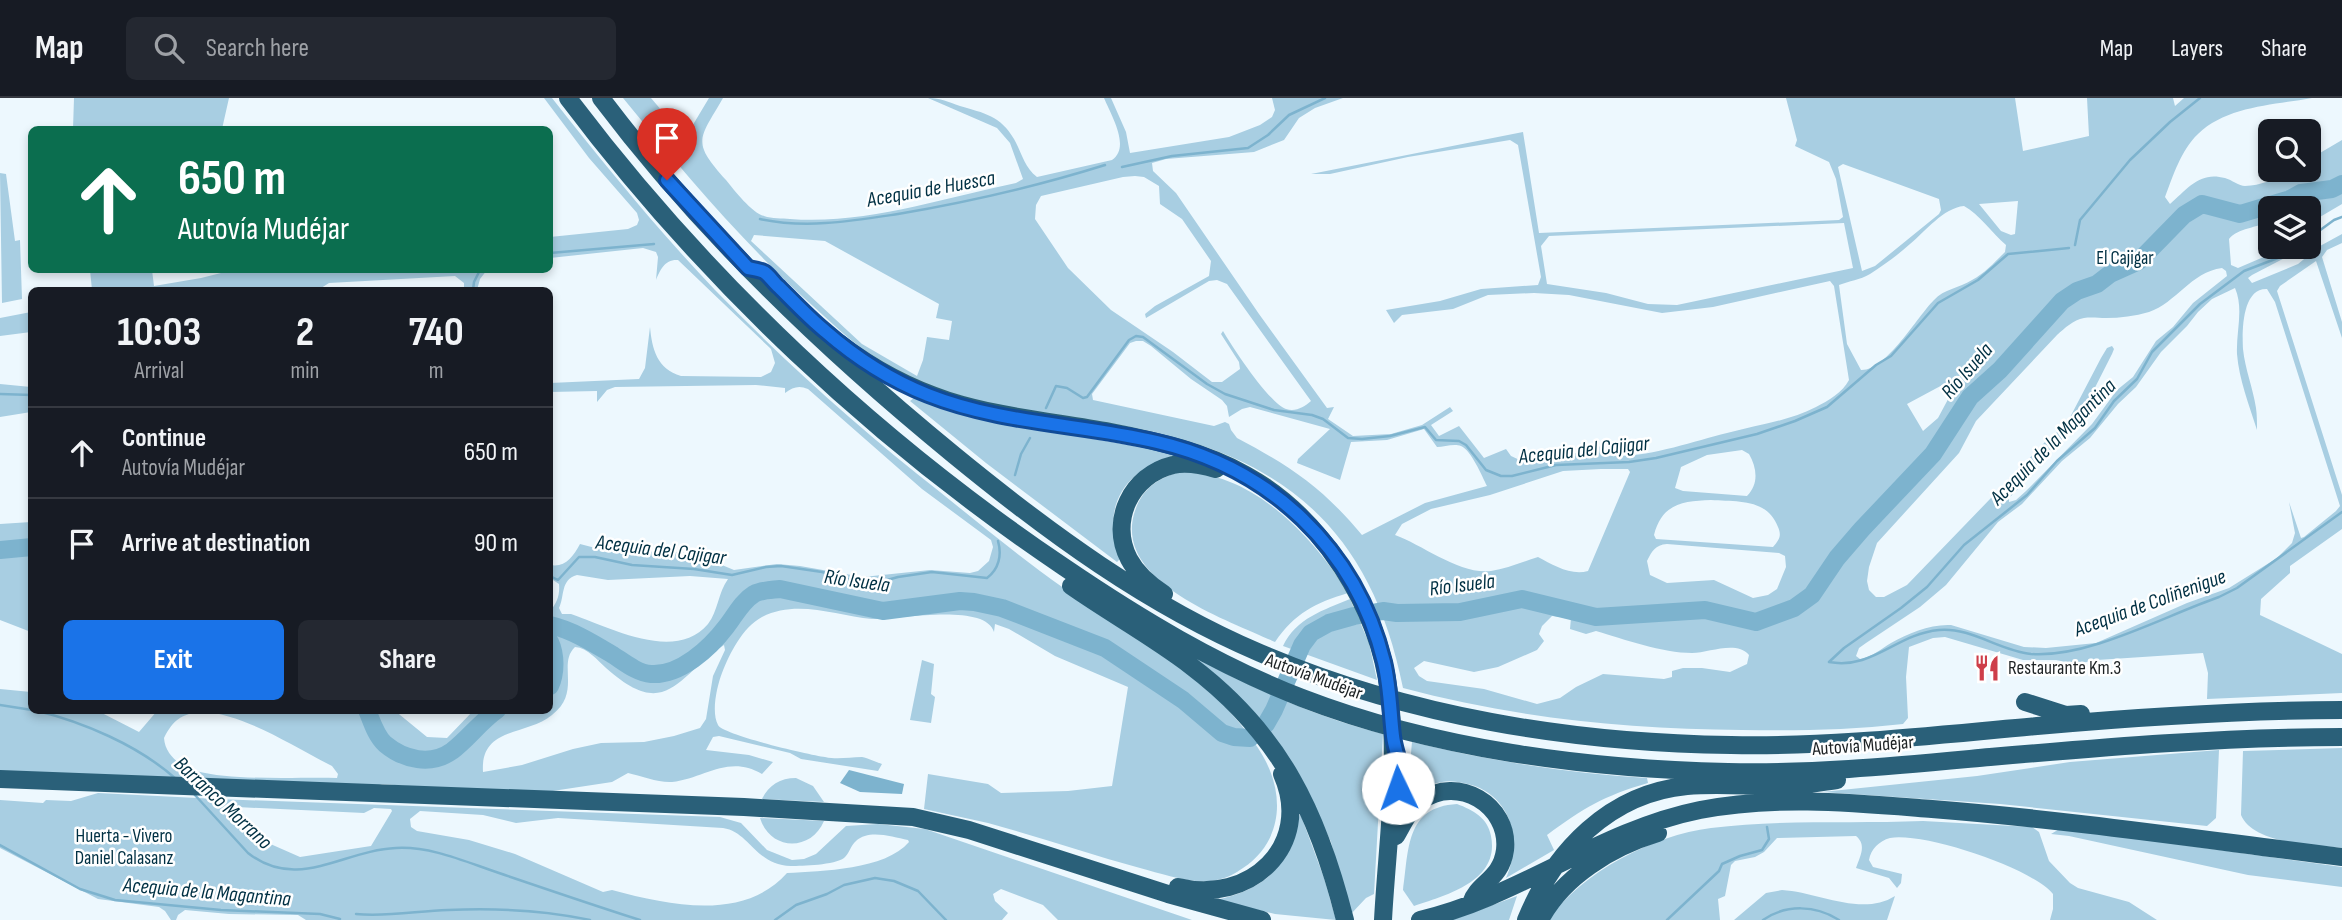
<!DOCTYPE html>
<html lang="en">
<head>
<meta charset="utf-8">
<style>
	body { margin:0; font-family:"Sofia Sans Condensed",sans-serif; background:#242831; color:#f1f3f6; height:100vh; display:flex; flex-direction:column; font-size:26px; white-space:nowrap }
	* { box-sizing:border-box; margin:0 }
	p { font-size:23px; color:#9ea1a6 }
	.icon { flex:none; width:38px; height:38px; fill:none; stroke:currentColor; stroke-width:2; stroke-linecap:round; stroke-linejoin:round }
	.map { position:relative; flex:1; overflow:hidden }
	.side { position:absolute; left:28px; top:189px; width:525px; height:427px; display:flex; flex-direction:column; background:#171b24; border-radius:10px; box-shadow:0 4px 10px #0003 }
	.side>* { flex:none }
	.guide { position:absolute; left:28px; top:28px; width:525px; height:147px; border-radius:10px; box-shadow:0 4px 10px #0003; background:#0b6e4f; color:#fff; overflow:hidden }
	.tools { position:absolute; left:2258px; top:21px; display:grid; gap:14px }
	.tools a { display:grid; place-items:center; width:63px; height:63px; border-radius:10px; background:#171b24; box-shadow:0 4px 10px #0003; font-size:35px }
	.pin { position:absolute; display:grid; place-items:center; width:60px; height:60px; color:#fff; margin:-72px -30px; border-radius:50% 50% 50% 0; rotate:-45deg; box-shadow:0 0 7px #0007 }
	.pin .icon { rotate:45deg }
	.me { position:absolute; width:77px; margin:-38px; rotate:357deg; stroke-linejoin:round; filter:drop-shadow(0 0 5px #0008) }
	.turn { display:flex; align-items:center; gap:24px; height:147px; padding:0 35px; font-size:32px }
	.turn .icon { width:91px; height:91px; stroke-width:2.5 }
	.turn b { display:block; font-size:49px; line-height:60px }
	.eta { display:flex; justify-content:space-evenly; align-items:center; height:119px; text-align:center }
	.eta b { font-size:42px; font-weight:700; line-height:49px }
	.primary-button { display:flex; gap:14px; margin-top:auto; padding:14px 35px }
	.primary-button a { flex:1; height:80px; border-radius:10px; background:#1a73e8; color:#fff; font-size:28px; font-weight:700; line-height:80px; text-align:center }
	.primary-button a+a { background:#242831; color:#f1f3f6 }
	ul { padding:0; list-style:none }
	li { display:flex; align-items:center; gap:21px; height:91px; padding:0 35px; border-top:2px solid #363941 }
	li div { flex:1 }
	li b { display:block; font-size:26px }
	li em { font-style:normal }
	header { display:flex; align-items:center; gap:42px; box-sizing:border-box; height:98px; padding:0 35px; background:#171b24; border-bottom:2px solid #363941 }
	header strong { font-size:33px }
	nav { display:flex; gap:38px; margin-inline-start:auto; font-size:24px }
	.search { width:490px; height:63px; background:#242831; display:flex; align-items:center; gap:18px; box-sizing:border-box; padding:0 24px; border-radius:10px; color:#9ea1a6; font-size:26px }
	.map>svg:first-child { display:block }
	.green { fill:#a8cee2; fill-rule:evenodd }
	.water { fill:#7db3ce }
	.lines { fill:none; stroke-linecap:round; stroke-linejoin:round }
	.stream { stroke:#7db3ce; stroke-width:2.5 }
	.river { stroke:#7db3ce; stroke-width:18 }
	.highway { stroke:#2a6079; stroke-width:18 }
	.route-casing { stroke:#114b97; stroke-width:18 }
	.route { stroke:#1a73e8; stroke-width:12 }
	.labels { text-anchor:middle; dominant-baseline:central; stroke-width:5; stroke-linejoin:round; paint-order:stroke }
	.park-label { font-size:19px; fill:#003043; stroke:#fff }
	.poi-label { font-size:19px; fill:#1d2224; stroke:#fff; text-anchor:start }
	.street-label { font-size:19px; fill:#1d2224; stroke:#fff }
	.water-label { font-size:21px; font-style:italic; fill:#003043; stroke:#fff }
</style>
</head>
<body>
<header>
<strong>Map</strong>
<div class="search"><svg class="icon" aria-label="search" viewBox="0 0 24 24"><circle cx="10" cy="10" r="6"/><path d="M15 15l6 6"/></svg>Search here</div>
<nav><a>Map</a><a>Layers</a><a>Share</a></nav>
</header>
<div class="map">
<svg width="2342" height="822" viewBox="0 0 2342 822">
	<rect width="100%" height="100%" fill="#edf8fe"/>
	<path class="green" d="M74 0H229L222 31 80 32 73 31Z
		M544 0H552C604 66 657 131 715 192 785 264 861 332 940 394 981 427 1022 461 1065 491 1088 508 1114 522 1138 538 1181 566 1230 606 1258 650 1285 690 1286 741 1243 770 1236 775 1227 780 1217 782 1193 787 1163 776 1140 770 1089 756 1039 739 988 725 967 720 945 716 924 711L928 676 988 686 1001 695 1068 693 1112 688 1128 589 1055 558 1009 531 995 526 994 534C985 504 897 522 872 521 836 518 798 501 762 519 742 530 730 555 722 575 717 588 711 614 718 627 723 637 810 657 825 659 838 662 849 659 862 659 868 660 876 664 882 666L878 673 801 661 790 655 719 638 713 639 706 652 749 657 773 664 762 676C729 656 705 680 672 684 659 685 641 678 628 675L612 684 546 694 445 691 382 686 371 690 0 674V591L31 594 32 612 98 613 139 634 157 613 394 612 427 639 447 640 473 613 550 612V513C557 505 560 497 559 486L550 480V467C565 470 573 459 580 446L607 453 680 454 705 460 734 472 777 466 800 468 863 479 930 472 970 475 978 473 989 463 993 449 991 442 922 391 808 291C799 287 793 289 785 295V290L756 287 615 289 607 292 597 304V293L550 294V285L639 281 645 270 650 229C652 251 657 271 681 278L761 279 771 274 775 265 771 251 678 162C665 161 660 172 656 182L658 159 656 154 643 150 550 160V139L628 131 637 127 639 122 637 115 589 60ZM577 477 608 482 690 478 728 481C718 495 718 513 708 526 675 565 609 529 571 516H562L559 510C565 498 560 482 577 477ZM724 547 725 552 713 578 706 621 700 630 674 638 644 644 601 645 573 651 522 667 483 674C480 628 527 638 552 617 582 594 557 566 575 549 588 550 597 562 606 570 667 624 676 579 724 547ZM200 613C247 617 290 647 332 668L338 676 337 680C296 679 234 683 196 673 181 669 165 657 164 640 173 622 181 617 200 613Z
		M623 0H651L685 40 709 0H723C699 42 691 43 726 82 734 92 752 115 764 118 772 121 782 120 790 121 865 127 943 100 1016 85L1023 81 1010 45 997 30 928 0C941 0 948 4 960 8 984 15 1001 18 1014 41 1022 55 1024 69 1037 79L1112 62C1131 49 1111 17 1104 0H1111L1126 34 1130 55 1229 39 1260 27 1272 19 1275 12 1272 0H1343L1315 10 1299 20 1284 42 1254 54 1166 61 1152 65 1153 73 1176 95 1259 216 1327 310 1334 309 1328 321 1353 338 1391 336 1422 327 1450 309 1453 313 1431 327 1439 338 1459 328 1484 360 1506 351 1511 358 1524 364 1587 353 1601 348 1604 357C1643 362 1690 344 1727 335 1757 327 1789 323 1816 309 1828 303 1843 294 1849 282L1834 188 1830 183 1713 209 1662 215 1569 197 1534 195 1488 197 1453 211 1402 217 1394 225 1386 212 1440 203 1481 191 1538 187 1541 179 1518 47 1510 42 1408 59 1330 76H1311L1523 34 1539 135 1839 122 1843 119 1836 81 1829 64 1795 48 1797 42 1786 0H2015L2023 53 2089 38 2087 0H2173L2175 8 2184 0H2312C2274 7 2227 8 2198 36 2181 52 2173 78 2165 99L2170 106C2188 90 2200 73 2225 80 2232 82 2239 88 2245 88 2268 88 2286 72 2308 72V62L2342 42V106L2308 126 2310 109 2270 110V123C2257 130 2238 130 2229 141L2231 167 2238 170 2287 149H2306L2252 177 2248 180 2252 185 2298 166 2320 148 2342 136V145L2327 152 2322 159 2342 224V240L2316 163 2280 188 2277 193 2342 397V431L2290 468V475L2261 501 2260 517 2342 556V595L2207 601 2208 575 2203 555 2097 562 2076 566 2056 562H2023L1945 539 1933 540 1909 549 1906 579 1908 620 1903 626C1850 632 1796 633 1742 632 1628 631 1514 620 1403 590 1369 418 1268 348 1099 324 1068 319 1036 318 1005 311 990 307 974 302 959 297 948 294 935 292 924 286 909 278 892 271 877 261 850 244 828 221 804 200 738 139 680 70 623 0ZM1843 66 1939 101 1941 112 1939 116 1875 168 1862 173 1838 69ZM1135 78 1144 79 1159 88 1160 106 1182 121 1211 163 1209 178 1155 208 1145 216 1146 220 1209 183 1217 182 1227 186 1311 303C1304 309 1296 314 1286 311 1269 305 1233 250 1223 233L1221 236 1239 264 1240 271 1222 284H1212L1173 254 1111 212 1068 170 1035 121 1036 107 1041 98 1123 79ZM2018 103 2015 136 2011 137 2001 133 1979 106ZM1964 108C1979 116 1992 135 2006 147L2005 154C1995 164 1985 175 1972 182 1959 190 1944 191 1934 202 1917 219 1886 273 1861 272L1847 246 1839 187C1849 183 1860 182 1870 176 1884 167 1898 157 1910 146 1926 133 1943 110 1964 108ZM1844 125 1853 170 1677 207 1648 206 1606 195 1547 186 1541 148 1549 138ZM754 137 825 143 939 206 936 220 952 223 949 242 927 239 923 262 917 278 862 246 751 143ZM2222 170 2226 173 2227 178 2193 205 2173 229 2156 243 2133 279 2117 292 2092 326 2026 393 2016 402 2009 404V400L2025 384 2039 363 2075 329 2112 256 2114 251 2112 248 2107 250 2101 260 2066 327 2046 343 1907 487 1884 499H1876L1869 492 1867 483 1869 469 1877 445 1959 355 1976 323 2057 237C2065 230 2073 222 2084 220 2091 219 2099 220 2106 220 2120 220 2135 218 2149 214 2176 205 2191 174 2222 170ZM2235 190C2244 211 2236 233 2237 256 2239 281 2249 307 2257 332 2257 324 2257 317 2256 310 2253 290 2245 271 2243 251 2242 233 2242 190 2267 191L2275 204 2340 408 2336 413 2304 439 2301 440 2289 404 2295 435 2292 445 2277 460 2229 490 2187 505 2096 545 2046 550 2024 549 1951 527C1930 526 1909 535 1891 545 1881 551 1872 559 1860 561L1856 558 1859 550 1866 545 1920 509 1946 487 1998 424 2022 406 2062 363 2090 340 2118 306 2136 289 2161 254 2187 228 2198 214 2212 201ZM1136 243H1143L1151 248 1191 281 1222 302 1227 308 1229 319 1242 311 1250 309 1330 331 1298 361 1297 365 1340 382 1351 344 1387 342 1424 331 1437 349C1444 349 1454 345 1461 348 1471 352 1482 378 1487 388L1425 405 1362 437C1323 390 1290 368 1237 340L1231 332 1229 326 1225 324 1214 328 1093 302 1092 296 1130 245ZM1961 277 1938 320 1923 333 1907 306ZM1742 352 1749 356C1757 370 1759 386 1747 398L1683 393 1675 390 1681 369 1707 357ZM1601 371H1628L1630 374 1588 473C1571 478 1553 467 1538 459 1522 464 1506 471 1491 473 1460 477 1423 447 1395 437L1402 426 1431 411 1490 397 1563 373ZM1711 402C1737 404 1767 400 1778 429 1782 438 1779 442 1773 449L1656 441 1654 437C1662 405 1684 403 1711 402ZM1667 446 1779 455 1785 458 1786 469 1777 491 1768 497 1753 500 1714 482 1667 485 1650 477 1647 463C1652 453 1655 447 1667 446ZM1552 518 1571 520 1570 531 1586 536 1596 533C1623 541 1663 555 1692 555 1709 555 1736 542 1749 557L1747 566 1730 574 1702 570H1683L1672 573V579L1664 581 1603 576 1576 589 1560 600 1537 606 1484 591 1427 583 1419 578 1414 570 1424 563 1474 574 1498 569 1537 552 1544 543 1539 536 1542 528Z
		M0 75 6 76 15 143 20 142 22 201 2 205Z
		M90 172H152L154 188 201 180 233 172H487L480 181 477 192H464V185L455 178 329 185 318 192H302L299 189 246 192H92Z
		M31 214V234L0 238V220Z
		M0 286 31 289V314L0 319Z
		M914 300C999 331 1090 337 1178 357 1125 371 1100 407 1120 461L1117 464 986 365 910 303Z
		M1179 374C1252 373 1312 437 1348 495 1315 505 1295 515 1275 544 1228 522 1115 485 1134 416 1141 392 1156 381 1179 374Z
		M31 424H32L31 534 0 522V426Z
		M1350 501 1369 545 1377 582 1283 548C1296 520 1324 512 1350 501Z
		M1180 551C1245 587 1310 617 1383 636L1374 796 1366 800 1350 817 1331 744 1298 674 1278 646Z
		M922 562 934 566 931 596 935 599 931 625 910 622Z
		M1412 644C1490 663 1567 675 1647 680L1648 685C1603 698 1584 710 1547 737L1554 752 1506 780C1521 746 1514 703 1475 688 1464 685 1453 682 1442 684 1429 686 1418 693 1407 700Z
		M2342 650V750C2314 747 2253 746 2241 717L2243 653Z
		M2219 652 2216 720 2207 728 2000 706 1822 694 1977 678 2070 664Z
		M796 680 813 688 824 704 762 701C769 687 780 680 796 680Z
		M98 695 217 701 720 719 741 725 767 752 792 762 804 761 816 756 846 728 878 726 925 731 1192 822H1058L1043 807 1001 791 993 796 995 803 1008 815 1002 822H306L298 817 229 816 185 812 178 817 176 822H171L165 813 159 809 98 801 0 750V702L43 705 46 702 71 703ZM237 709 364 715 374 710 391 711 392 713 371 748 300 759 250 737 234 721 233 713ZM420 713 483 717 516 725 558 720 723 730C750 734 755 767 791 768 802 768 835 767 844 760 849 756 851 747 856 743 869 731 892 739 908 742L909 744C885 772 822 773 787 775 745 822 675 809 612 792L603 794 515 756 469 742 417 733 411 729 410 721Z
		M1457 706C1473 712 1488 720 1491 738 1500 783 1447 797 1414 808L1403 792C1409 752 1405 709 1457 706Z
		M1300 715 1324 780 1336 822 1275 816 1215 802C1268 791 1289 767 1300 715Z
		M760 720 824 723C811 754 770 753 760 720Z
		M1923 723 2032 729 2039 734 2049 763 2070 785 2078 790 2129 804 2157 822H2050L2053 811V796C2032 770 1924 734 1890 740 1879 743 1871 751 1869 762L1873 769 1902 776 1901 785 1897 790 1889 780 1856 770C1860 758 1867 747 1856 738L1777 740 1764 754 1755 759 1735 763 1731 767 1725 798 1718 801 1720 822H1548C1581 775 1653 737 1711 730 1781 721 1853 726 1923 723Z
		M2061 730 2342 769V789L2248 777 2069 738 2051 736Z
		M1782 792C1818 794 1862 819 1895 798L1887 822H1734L1766 795Z
		M1517 798 1509 822H1452Z"/>
	<path class="water" d="M849 672 904 686 902 696 860 694 840 685Z"/>
	<g class="lines">
		<path class="stream" d="M1122 69 1172 58 1248 50 1268 37 1289 17 1325 0
			M760 121C806 131 852 123 898 116 968 104 1038 88 1105 67
			M2308 141 2334 122 2342 119
			M2075 147 2080 122 2130 62 2170 24 2200 0
			M550 155 654 146
			M473 192 474 184 480 172
			M0 296 32 297
			M1046 310 1056 288 1067 290 1083 300 1087 299 1129 242 1136 238 1143 239 1207 286 1225 296 1274 312 1312 317 1323 321 1348 340 1362 341 1390 338 1425 329 1436 342 1459 343 1466 347 1486 372 1501 378H1512L1556 367 1629 364 1656 360 1757 336 1795 323 1827 309 1876 267 1891 258 1938 205 1978 182 2008 156 2069 150
			M1015 377 1021 356 1030 340
			M550 478 558 482 579 459H595L632 467 694 471 732 477 766 469 781 468 822 474 863 485 880 484 898 479 932 474 987 480C999 471 1002 457 998 443
			M1829 564 1844 550 1901 510 1927 489 1964 447 2027 397 2057 363 2095 330 2114 303 2137 281 2152 254 2200 206 2244 173 2283 158 2297 149
			M1829 564C1873 572 1896 536 1939 532 1971 529 2000 553 2031 556 2089 560 2164 518 2219 499L2237 490 2342 414
			M0 607 32 612
			M34 612C83 624 138 647 176 681
			M194 696 248 755C297 794 344 752 396 750 431 748 466 764 499 775 546 791 593 807 640 822
			M0 747 80 791 115 802 221 812 320 816 340 821
			M356 816C387 819 417 813 448 812 495 810 544 812 590 822
			M775 822 796 807 827 796 844 787 875 780 894 783 918 793 946 822
			M1667 822 1719 773 1722 766 1740 758 1762 752 1769 741 1767 729
			M1763 822C1786 806 1816 807 1839 822"/>
		<path class="river" d="M0 452 32 449
			M550 527C572 532 593 545 613 557 624 564 637 575 651 576 680 578 710 550 726 529 735 518 741 504 754 496 761 492 772 492 780 491L883 513 960 503 974 504 1002 510 1105 550 1183 602 1222 635 1234 639 1250 640 1266 626 1274 612 1302 547 1311 535 1329 525 1354 518 1383 513 1397 515 1460 514 1522 501 1596 519 1705 512 1756 524 1794 510 1812 497 1837 460 1862 431 1933 356 1970 299 2000 272 2062 203 2077 193 2097 186 2110 176 2139 163 2184 117 2202 106 2240 116 2290 101 2301 95 2332 91 2342 86
			M550 544C556 557 556 575 550 588
			M367 612C372 624 376 638 385 646 404 662 431 668 452 653 468 641 480 624 497 612"/>
		<path class="highway" d="M568 0C705 182 875 342 1064 469 1139 520 1217 567 1302 600 1434 651 1587 671 1728 674 1815 676 1903 667 1990 659 2107 649 2224 639 2342 639
			M601 0C702 134 824 251 954 357 1048 434 1147 507 1260 555 1407 618 1571 645 1731 647 1833 649 1935 637 2037 628 2138 619 2240 612 2342 612
			M839 245C931 315 1003 315 1111 334 1158 343 1205 354 1246 377 1322 419 1379 510 1389 595 1399 669 1387 747 1383 822
			M1071 488C1111 516 1153 539 1191 568 1281 636 1318 715 1345 822
			M1164 496C1150 487 1137 476 1129 461 1109 423 1131 377 1173 367 1187 364 1202 367 1216 371
			M2025 604 2066 617 2081 616
			M0 681 744 709 913 719 969 732 1168 796 1262 822
			M1396 738C1403 726 1409 712 1421 703 1457 676 1510 707 1505 752 1501 782 1478 784 1471 805
			M1178 789C1249 807 1314 748 1282 676
			M1420 822C1519 799 1600 732 1700 712 1776 697 1856 705 1932 711 2070 722 2205 742 2342 759
			M1526 822C1554 753 1610 695 1687 688 1721 685 1755 689 1789 688 1805 687 1821 684 1837 682
			M1540 822C1563 778 1612 749 1658 735"/>
	</g>
	<g class="lines">
		<g class="route-casing">
			<path id="route" d="M667 82 748 170C753 171 760 172 764 174 769 177 774 185 779 189 794 204 809 220 825 233 856 260 890 282 928 297 1001 326 1081 326 1157 344 1270 370 1356 450 1384 564 1390 589 1390 613 1393 638 1394 647 1397 655 1399 664 1400 672 1399 681 1398 690"/>
		</g>
		<use href="#route" class="route"/>
	</g>
	<defs>
		<g id="restaurant-bare" transform="scale(2.1)"><path d="M-5-6h1v4h1v-4h1v4h1v-4h1v5L-1.5 .5V6h-2V.5L-5-1ZM5-6V6H3V1.5H1.5Q1.5-4 5-6Z" fill="#ce3e49" stroke="#fff" stroke-width="2.5" paint-order="stroke"/></g>
	</defs>
	<g fill-rule="evenodd">
		<use href="#restaurant-bare" x="1987" y="570"/>
	</g>
	<g class="labels">
		<g class="park-label">
			<text x="2125" y="160">El Cajigar</text>
			<text x="124" y="738">Huerta - Vivero<tspan x="124" dy="22">Daniel Calasanz</tspan></text>
		</g>
		<g class="poi-label">
			<text x="2008" y="570">Restaurante Km.3</text>
		</g>
		<g class="street-label">
			<text transform="translate(1314 579) rotate(20)">Autovía Mudéjar</text>
			<text transform="translate(1863 648) rotate(-4)">Autovía Mudéjar</text>
		</g>
		<g class="water-label">
			<text transform="translate(931 91) rotate(-10)">Acequia de Huesca</text>
			<text transform="translate(1967 273) rotate(-49)">Río Isuela</text>
			<text transform="translate(2053 344) rotate(-45)">Acequia de la Magantina</text>
			<text transform="translate(1584 352) rotate(-6)">Acequia del Cajigar</text>
			<text transform="translate(661 452) rotate(7)">Acequia del Cajigar</text>
			<text transform="translate(857 483) rotate(8)">Río Isuela</text>
			<text transform="translate(1462 487) rotate(-7)">Río Isuela</text>
			<text transform="translate(2150 505) rotate(-20)">Acequia de Coliñenigue</text>
			<text transform="translate(223 705) rotate(43)">Barranco Morrano</text>
			<text transform="translate(207 794) rotate(5)">Acequia de la Magantina</text>
		</g>
	</g>
</svg>
<div class="tools">
<a><svg class="icon" aria-label="search" viewBox="0 0 24 24"><circle cx="10" cy="10" r="6"/><path d="M15 15l6 6"/></svg></a>
<a><svg class="icon" aria-label="layers" viewBox="0 0 24 24"><path d="M12 4l9 5-9 5-9-5zM3 14l9 5 9-5"/></svg></a>
</div>
<div class="pin" style="left:667px;top:82px;background:#d93025"><svg class="icon" aria-label="arrive" viewBox="0 0 24 24"><path d="M6 21V4h12l-3 4 3 4H6"/></svg></div>
<svg class="me" style="left:1398px;top:690px" viewBox="-20 -20 40 40"><circle r="19" fill="#fff"/><path d="M0-13L10 11 0 6-10 11z" fill="#1a73e8"/></svg>
<div class="guide">
<div class="turn"><svg class="icon" aria-label="ahead" viewBox="0 0 24 24"><path d="M12 20V5M6 11l6-6 6 6"/></svg><div><b>650 m</b>Autovía Mudéjar</div></div>
</div>
<section class="side">
<div class="eta">
<div><b>10:03</b><p>Arrival</p></div>
<div><b>2</b><p>min</p></div>
<div><b>740</b><p>m</p></div>
</div>
<ul>
<li><svg class="icon" aria-label="ahead" viewBox="0 0 24 24"><path d="M12 20V5M6 11l6-6 6 6"/></svg><div><b>Continue</b><p>Autovía Mudéjar</p></div><em>650 m</em></li>
<li><svg class="icon" aria-label="arrive" viewBox="0 0 24 24"><path d="M6 21V4h12l-3 4 3 4H6"/></svg><div><b>Arrive at destination</b></div><em>90 m</em></li>
</ul>
<div class="primary-button"><a>Exit</a><a>Share</a></div>
</section>
</div>
</body>
</html>
